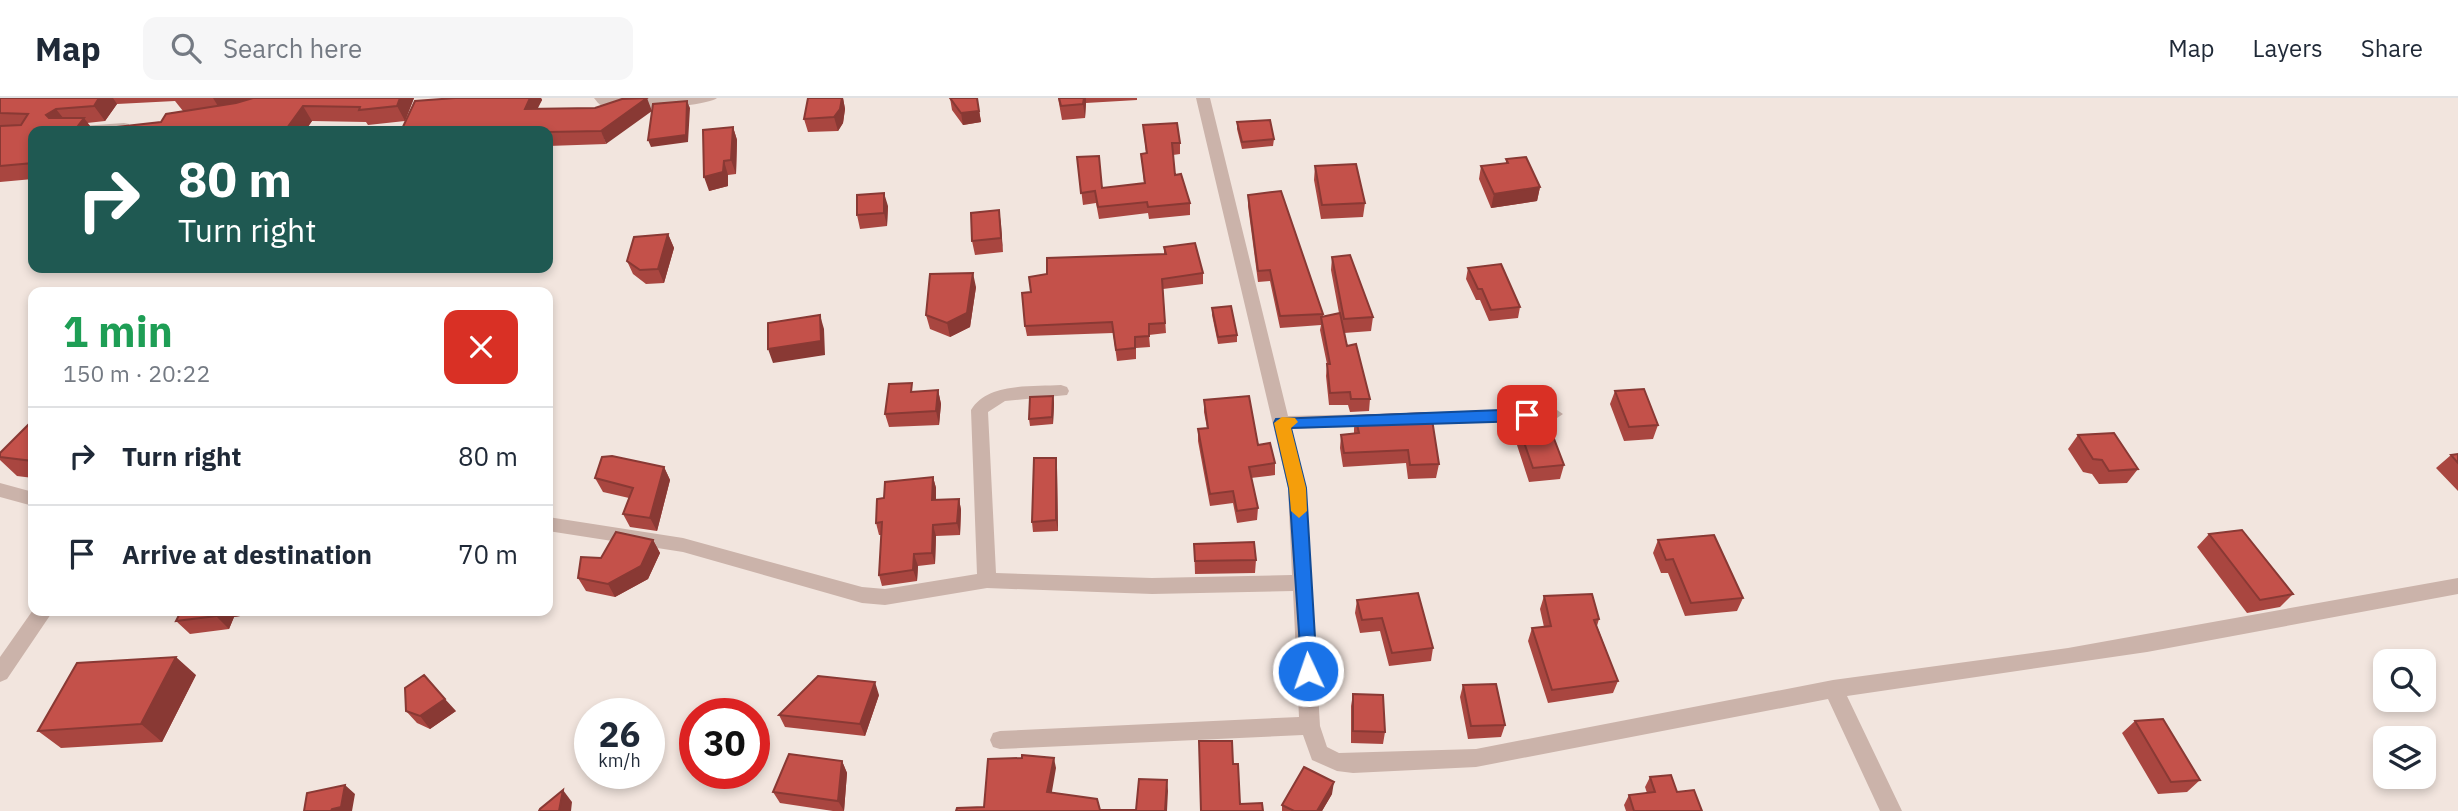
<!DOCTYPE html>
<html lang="en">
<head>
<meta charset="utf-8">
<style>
	body { margin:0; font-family:"IBM Plex Sans",sans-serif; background:#f6f6f7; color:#1f2937; height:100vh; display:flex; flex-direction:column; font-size:26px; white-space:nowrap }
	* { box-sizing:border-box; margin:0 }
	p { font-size:23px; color:#747a83 }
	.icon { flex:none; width:38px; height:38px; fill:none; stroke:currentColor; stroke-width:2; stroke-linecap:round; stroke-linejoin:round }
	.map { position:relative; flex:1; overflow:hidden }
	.sheet { position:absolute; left:28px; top:189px; width:525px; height:329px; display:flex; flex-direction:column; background:#fff; border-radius:14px; box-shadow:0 4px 10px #0003 }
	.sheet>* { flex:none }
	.guide { position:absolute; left:28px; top:28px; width:525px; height:147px; border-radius:14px; box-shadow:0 4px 10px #0003; background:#1f5952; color:#fff; overflow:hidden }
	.controls { position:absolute; left:2373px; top:551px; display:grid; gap:14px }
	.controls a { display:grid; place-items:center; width:63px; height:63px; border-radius:14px; background:#fff; box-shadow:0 4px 10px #0003; font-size:35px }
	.speed { position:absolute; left:574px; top:600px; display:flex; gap:14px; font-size:35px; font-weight:700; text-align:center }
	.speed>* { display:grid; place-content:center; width:91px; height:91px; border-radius:50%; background:#fff; box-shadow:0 4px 10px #0003; line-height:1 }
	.speed small { font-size:18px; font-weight:400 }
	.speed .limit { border:10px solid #d22; background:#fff; color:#111 }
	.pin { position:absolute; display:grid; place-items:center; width:60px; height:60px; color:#fff; margin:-30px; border-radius:14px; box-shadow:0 4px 10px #0006 }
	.me { position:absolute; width:77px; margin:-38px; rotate:357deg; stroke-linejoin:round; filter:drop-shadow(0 0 5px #0008) }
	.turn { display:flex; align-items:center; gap:24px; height:147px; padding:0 35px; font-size:32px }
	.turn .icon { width:91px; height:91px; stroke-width:2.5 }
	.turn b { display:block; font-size:49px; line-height:60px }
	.round { display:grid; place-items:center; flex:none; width:74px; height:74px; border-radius:14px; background:#f6f6f7 }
	.summary { display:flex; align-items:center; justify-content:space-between; height:119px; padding:0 35px }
	h1 { font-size:42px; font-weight:700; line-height:52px; color:#1e9e55 }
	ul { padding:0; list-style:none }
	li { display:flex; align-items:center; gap:21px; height:98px; padding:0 35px; border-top:2px solid #e0e1e3 }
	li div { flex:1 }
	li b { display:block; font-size:26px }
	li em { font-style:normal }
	header { display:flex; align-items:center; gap:42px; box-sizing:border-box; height:98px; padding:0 35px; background:#fff; border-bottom:2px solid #e0e1e3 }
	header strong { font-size:33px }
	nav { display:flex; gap:38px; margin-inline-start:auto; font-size:24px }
	.search { width:490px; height:63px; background:#f6f6f7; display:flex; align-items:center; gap:18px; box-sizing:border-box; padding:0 24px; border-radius:14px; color:#747a83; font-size:26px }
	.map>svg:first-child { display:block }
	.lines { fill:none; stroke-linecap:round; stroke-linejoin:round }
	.minor { fill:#cbb3aa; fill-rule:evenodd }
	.wall { fill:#a94640; fill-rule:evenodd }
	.shaded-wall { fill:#893934 }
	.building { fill:#c4514a; stroke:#893934; stroke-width:2 }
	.route { fill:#1a73e8; stroke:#114b97; stroke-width:2 }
	.slow { fill:#f59e0b }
</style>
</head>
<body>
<header>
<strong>Map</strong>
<div class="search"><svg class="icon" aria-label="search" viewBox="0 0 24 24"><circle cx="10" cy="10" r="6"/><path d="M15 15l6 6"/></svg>Search here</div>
<nav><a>Map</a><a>Layers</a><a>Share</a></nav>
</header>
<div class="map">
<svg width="2458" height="713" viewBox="0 0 2458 713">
	<rect width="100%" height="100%" fill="#f2e5de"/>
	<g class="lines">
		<path class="minor" d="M594 0H717C706 9 616 15 602 8 599 7 596 2 594 0Z
			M1196 0H1210L1288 318 1376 316 1385 322 1376 328 1291 331 1306 390 1320 628 1327 649 1339 655 1476 651 1833 582 2068 550 2458 480V496L2147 554 1847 598 1902 713H1880L1828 601 1476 669 1353 675 1337 673 1312 662 1303 637 1000 651 993 649 990 642 993 635 1000 633 1299 619 1293 493 1152 496 987 490 885 507 862 505 683 454 548 433V419L683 440 862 489 885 491 977 476 971 312C988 284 1032 289 1061 287L1067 289 1069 293 1067 297 1005 303 988 314 996 475 1152 480 1292 477 1288 390Z
			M124 25 129 26V32L61 33 68 29Z
			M1554 310 1563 316 1554 322 1408 327 1399 321 1408 315Z
			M0 385 33 394V408L0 399Z
			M33 512 53 513 7 581 0 584V559Z"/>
	</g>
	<path class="wall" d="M0 0H414L405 23 368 27 366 24 312 23 305 33H33V81L0 84ZM175 3 183 13 161 24 93 32 87 25 105 23 117 6Z
		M455 0H541L542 2 537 10H595L606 46 548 48V33H401Z
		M808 0H843L845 11 843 25 838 33 808 34 804 21Z
		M950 0H977L981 24 963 27 952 12Z
		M1058 0H1137V2L1086 5 1085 20 1062 22Z
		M1237 24 1274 41 1273 48 1242 51 1237 31Z
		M1143 27 1180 45V56L1173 57 1175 77 1190 105V117L1149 121 1148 115 1099 121 1096 105 1083 107 1077 59 1102 90 1144 85 1141 56 1146 55Z
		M733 29 737 42 736 76 728 77V88L709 93Z
		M1506 61 1540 89 1537 103 1491 110 1479 81 1481 68 1506 66Z
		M1315 68 1365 105 1363 119 1321 121 1314 82Z
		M1248 97 1323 216V219L1339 215 1331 172 1332 159 1373 219 1371 233 1344 235 1347 248 1370 301 1369 313 1350 314 1348 307H1329L1326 278 1327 266 1320 232 1321 227 1280 230 1270 183 1258 184 1248 108Z
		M888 108 887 128 860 131 857 117Z
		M999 112 1003 154 975 157 972 143Z
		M668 136 674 150 664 185 646 186 633 176 627 163Z
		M1164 149 1203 175V186L1163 191 1166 235 1149 237 1150 249 1136 250V261L1117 263 1113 235 1027 238 1025 228 1031 194 1047 176 1164 156Z
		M1468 170 1520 209 1518 220 1489 223 1480 202H1476L1466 181Z
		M976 189 970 229 950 239 930 231 926 217Z
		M1212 210 1237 237V244L1218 246 1212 217Z
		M938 292 941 306 939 327 889 329 885 316 914 294Z
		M1615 293 1658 327 1653 341 1624 343 1610 306Z
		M1053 298 1054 305 1053 326 1030 328 1029 321Z
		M1204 302 1258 347 1275 365V377L1251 380 1258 410 1257 422 1237 425 1233 405 1210 408 1198 343V331L1207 330 1204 314Z
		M1355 318 1439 366 1436 380 1408 381 1406 365 1343 369 1340 350 1341 337 1354 335V331Z
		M33 322V380L17 378 0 362V355Z
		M1518 327 1564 367 1560 381 1529 384 1515 341Z
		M2078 337 2138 371 2127 385 2099 386 2092 376 2083 374 2068 351Z
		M2458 356V393L2436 370 2451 357Z
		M664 369 670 382 657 433 630 429 623 416 629 400 603 394 595 380Z
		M1057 370 1058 433 1033 434 1032 424Z
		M933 379 936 390V402L959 401 961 412 960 437 936 438 935 466 918 468 917 483 882 488 879 477 881 437H879L876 425 884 400Z
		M2209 436 2293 496 2280 509 2247 515 2197 449Z
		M653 442 660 455 648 481 615 499 586 493 578 480Z
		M1658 442 1743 500 1737 513 1685 518 1668 475H1661L1653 455Z
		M1194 446 1256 462 1255 475 1195 476Z
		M1544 498 1599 521 1597 528 1618 583 1613 595 1548 605 1528 543 1532 530 1544 529 1540 511Z
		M1357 502 1433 550 1431 563 1389 568 1380 533 1360 535 1355 515Z
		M181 513H271L234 519 229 531 190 536 176 523Z
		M196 577 162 644 61 650 38 633Z
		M1463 587 1505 627 1501 639 1468 641 1460 599Z
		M1353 596 1385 634 1383 646 1351 645V608Z
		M879 597 865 638 785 629 779 617Z
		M406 613H456L430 631 417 625Z
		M2135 623 2200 682 2187 694 2158 696 2122 635Z
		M842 663 847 675 844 713H833L780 705 773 694Z
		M1650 679 1677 694 1702 713H1626L1624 707 1629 697 1647 695 1645 689Z
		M1332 696 1322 713H1282V707Z"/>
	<path class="shaded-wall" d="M99 0H113L117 6 105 23 94 8Z
		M213 0H257L221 13Z
		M400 0H414L405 23 397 8Z
		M530 0H541L542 2 531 24 525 11Z
		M647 0 652 13 606 46 601 33Z
		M842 0H843L845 11 843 25 838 33 834 19Z
		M977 0 981 24 963 27 961 15Z
		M1084 0H1086V5L1085 20 1083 6Z
		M687 3 690 10 688 44 651 49 648 42Z
		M303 8 312 23 305 33H260Z
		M56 11 68 26 58 33 46 17Z
		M84 20 94 33H74Z
		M733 29 737 42 736 76 731 62Z
		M724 63 728 77V88L709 93 704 79Z
		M1540 89 1537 103 1491 110 1494 96Z
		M884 95 888 108 887 128 884 115Z
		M999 112 1001 126 1003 154 1001 140Z
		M668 136 674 150 664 185 658 171Z
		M973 175 976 189 970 229 950 239 947 225Z
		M820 217 824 231 825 257 773 265 768 251Z
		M938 292 941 306 939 327 936 313Z
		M1053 298 1054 305 1053 326 1052 319Z
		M1056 360 1057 370 1058 433 1056 422Z
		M664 369 670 382 657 433 650 420Z
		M933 379 936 390V414L932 402Z
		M959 401 961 412 960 437 957 425Z
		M933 427 936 438 935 466 932 455Z
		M653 442 660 455 648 481 615 499 608 486Z
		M914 456 918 468 917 483 913 472Z
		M218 513H271L234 519 229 531 216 518Z
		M176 559 196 577 162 644 141 626Z
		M875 584 879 597 865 638 860 626Z
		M445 601 456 613 430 631 420 618Z
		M1054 660 1056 670 1050 705 1047 694Z
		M842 663 847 675 844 713 838 703Z
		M1167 682 1168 693 1167 713H1165Z
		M1334 684 1332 696 1322 713H1317Z
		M345 687 355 696 352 713H331Z
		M563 692 572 704 571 713H559Z"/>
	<path class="building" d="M0 0H99L94 8 56 11 46 17 49 20H84L74 33H33V65L0 68V28L21 27 28 16 0 15Z
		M253 0H400L397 8 359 12 360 9 303 8 287 30 260 33H81L161 24 166 16 236 5Z
		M455 0H530L525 11 595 10 622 1 647 0 601 33 548 34V33H472V31L442 33H401L415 3Z
		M808 0H842L840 11 834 19 804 21Z
		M950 0H977L979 13 961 15Z
		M1059 0H1084L1083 6 1061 8Z
		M687 3 686 37 648 42 653 6Z
		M1270 22 1274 41 1242 44 1237 24Z
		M1177 25 1180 45H1172L1175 77 1181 76 1190 105 1148 109 1147 104 1098 109 1095 93 1081 95 1077 59 1099 58 1102 90 1145 85 1141 56 1147 55 1143 27Z
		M733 29 731 62 724 63 723 74 704 79 703 32Z
		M1526 59 1540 89 1494 96 1481 68 1508 65 1506 61Z
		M1356 66 1365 105 1322 107 1315 68Z
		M1281 93 1323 216 1280 218 1270 172 1258 173 1248 97Z
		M884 95V115L857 117V97Z
		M999 112 1001 140 972 143 971 115Z
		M668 136 658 171 640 172 627 163 634 139Z
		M1195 145 1203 175 1162 181 1165 225 1149 226V238L1135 239V250L1116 252 1112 224 1025 228 1022 195 1031 194 1029 179 1047 176V160L1166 156 1164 149Z
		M1350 157 1373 219 1344 221 1332 159Z
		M1501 166 1520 209 1491 212 1482 191H1478L1468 170Z
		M973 175 967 215 947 225 926 217 930 176Z
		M1231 208 1237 237 1218 239 1212 210Z
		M1340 215 1347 248 1356 246 1370 301H1351L1350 294 1330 295 1327 266H1330L1321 219Z
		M820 217 821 243 768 251V225Z
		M912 285 911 294 938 292 936 313 885 316 889 286Z
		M1644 291 1658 327 1629 329 1615 293Z
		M1053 298 1052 319 1029 321 1030 299Z
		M1249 298 1258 347 1270 345 1275 365 1249 369 1258 410 1237 413 1233 393 1210 396 1198 331 1208 330 1204 302Z
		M1431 315 1439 366 1410 367 1408 352 1344 355 1341 337 1359 335 1355 318Z
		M33 322V363L0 359V355Z
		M1548 325 1564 367 1533 370 1518 327Z
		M2114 335 2138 371 2109 373 2102 362 2093 361 2078 337Z
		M2458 356V365L2451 357Z
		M612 358 664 369 650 420 623 416 633 390 595 380 602 359Z
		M1034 360H1056V422L1032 424Z
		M933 379 932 402 959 401 957 425 933 427 932 455 914 456 913 472 879 477 882 424 876 425 877 401 884 400 885 384Z
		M2242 432 2293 496 2260 502 2209 436Z
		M616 434 653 442 641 468 608 486 578 480 581 459 601 460Z
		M1714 437 1743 500 1691 505 1673 461 1666 462 1658 442Z
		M1254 444 1256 462 1195 463 1194 446Z
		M1418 495 1433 550 1392 555 1382 520 1362 522 1357 502Z
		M1592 496 1599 521 1594 522 1618 583 1552 592 1532 530 1551 528 1544 498Z
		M181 513H218L216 518 176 523Z
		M176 559 141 626 38 633 77 565Z
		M424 577 445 601 420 618 406 613 405 590Z
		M818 578 875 584 860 626 779 617Z
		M1496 586 1505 627 1471 628 1463 587Z
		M1353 596 1383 597 1385 634 1353 633Z
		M2163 621 2200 682 2171 684 2135 623Z
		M1199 643H1232L1233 666H1238L1240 706 1262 705 1263 713H1201Z
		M789 656 842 663 838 703 773 694Z
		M1022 657 1054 660 1047 694 1097 701 1100 712H1136L1139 681 1167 682 1165 713H956L957 710 984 709 988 661 1022 660Z
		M1304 669 1334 684 1317 713H1294L1282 707Z
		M1671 677 1677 694 1694 692 1702 713H1634L1629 697 1655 694 1650 679Z
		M345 687 341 709 332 711 331 713H304L307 695Z
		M563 692 559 713H539L540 711Z"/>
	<path class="route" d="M1527 311 1535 317 1527 323 1291 330 1306 390 1317 573 1314 578H1302L1289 390 1274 325 1276 321Z"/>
	<path class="slow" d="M1282 319 1295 320 1298 324 1291 330 1306 390 1307 413 1299 420 1291 413 1289 390 1274 325Z"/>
</svg>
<div class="controls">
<a><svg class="icon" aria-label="search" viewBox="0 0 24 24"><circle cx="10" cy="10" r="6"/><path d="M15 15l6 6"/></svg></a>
<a><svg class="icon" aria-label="layers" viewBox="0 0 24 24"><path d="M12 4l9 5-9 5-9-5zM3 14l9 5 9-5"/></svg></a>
</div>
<div class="speed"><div>26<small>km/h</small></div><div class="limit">30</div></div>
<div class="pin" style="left:1527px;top:317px;background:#d93025"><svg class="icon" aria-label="arrive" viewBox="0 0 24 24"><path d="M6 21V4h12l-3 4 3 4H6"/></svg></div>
<svg class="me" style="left:1308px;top:573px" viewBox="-20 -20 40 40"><circle r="17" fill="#1a73e8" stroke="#fff" stroke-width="3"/><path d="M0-11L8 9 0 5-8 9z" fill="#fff"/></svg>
<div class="guide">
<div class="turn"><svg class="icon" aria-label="right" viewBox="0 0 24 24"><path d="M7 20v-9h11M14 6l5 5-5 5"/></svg><div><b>80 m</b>Turn right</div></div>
</div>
<section class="sheet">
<div class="summary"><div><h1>1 min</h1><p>150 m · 20:22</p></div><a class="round" style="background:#d93025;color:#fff"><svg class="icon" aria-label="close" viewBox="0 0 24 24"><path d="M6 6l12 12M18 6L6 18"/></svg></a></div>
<ul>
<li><svg class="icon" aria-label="right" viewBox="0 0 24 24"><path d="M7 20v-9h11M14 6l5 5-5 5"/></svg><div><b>Turn right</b></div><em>80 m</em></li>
<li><svg class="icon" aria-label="arrive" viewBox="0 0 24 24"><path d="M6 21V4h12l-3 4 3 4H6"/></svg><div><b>Arrive at destination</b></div><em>70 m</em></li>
</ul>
</section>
</div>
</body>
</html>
